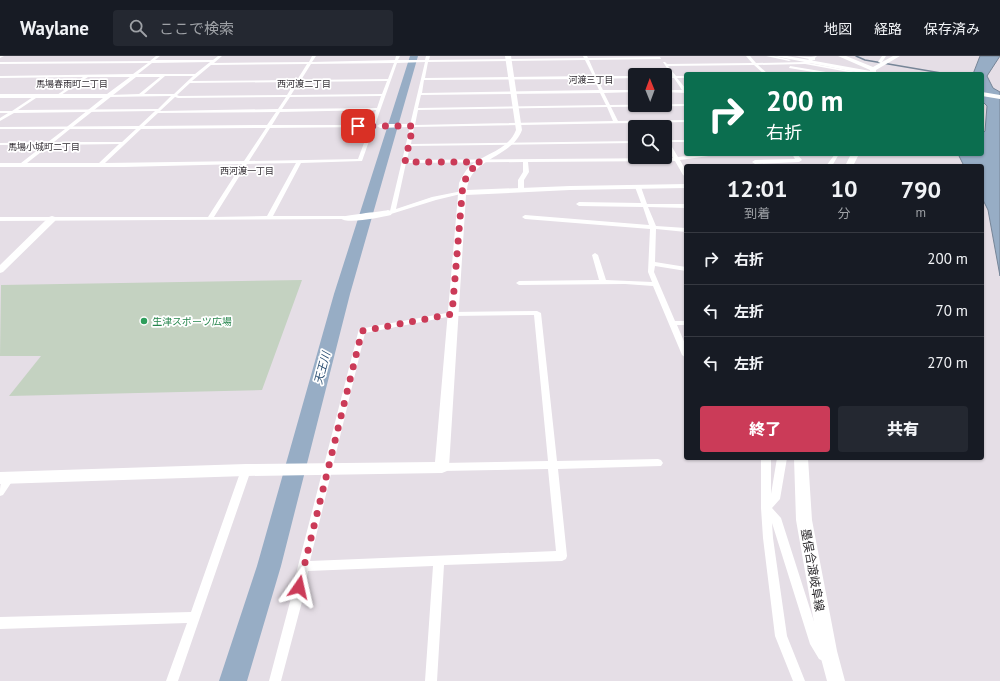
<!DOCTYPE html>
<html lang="ja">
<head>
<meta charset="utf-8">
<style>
	body { margin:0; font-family:"PT Sans","Noto Sans JP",sans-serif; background:#242831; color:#f1f3f6; height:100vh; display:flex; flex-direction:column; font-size:15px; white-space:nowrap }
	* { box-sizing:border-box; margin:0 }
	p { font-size:13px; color:#9ea1a6 }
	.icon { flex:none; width:22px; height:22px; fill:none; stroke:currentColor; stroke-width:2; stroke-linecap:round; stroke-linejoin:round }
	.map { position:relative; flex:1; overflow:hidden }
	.drawer { position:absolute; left:684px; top:108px; width:300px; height:296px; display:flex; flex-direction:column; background:#171b24; border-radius:4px; box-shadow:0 1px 3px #0004 }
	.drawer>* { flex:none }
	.guide { position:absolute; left:684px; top:16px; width:300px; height:84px; border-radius:4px; box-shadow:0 1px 3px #0004; background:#0b6e4f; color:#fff; overflow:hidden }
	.needle { width:26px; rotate:359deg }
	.buttons { position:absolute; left:628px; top:12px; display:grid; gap:8px }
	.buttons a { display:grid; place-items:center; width:44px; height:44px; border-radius:4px; background:#171b24; box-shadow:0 1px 3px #0004; font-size:20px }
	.pin { position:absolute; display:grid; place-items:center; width:34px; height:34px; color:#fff; margin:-17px; border-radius:8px; box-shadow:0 2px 6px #0006 }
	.me { position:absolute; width:44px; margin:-22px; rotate:11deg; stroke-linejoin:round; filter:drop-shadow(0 0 3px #0008) }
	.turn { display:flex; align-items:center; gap:14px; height:84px; padding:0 16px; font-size:18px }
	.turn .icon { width:52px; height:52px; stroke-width:2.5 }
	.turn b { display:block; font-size:28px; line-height:34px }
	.eta { display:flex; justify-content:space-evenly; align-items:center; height:68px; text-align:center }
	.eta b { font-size:24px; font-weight:800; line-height:28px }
	.button { display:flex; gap:8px; margin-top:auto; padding:8px 16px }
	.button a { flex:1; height:46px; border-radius:4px; background:#cb3b58; color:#fff; font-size:16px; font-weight:800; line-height:46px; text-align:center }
	.button a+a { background:#242831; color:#f1f3f6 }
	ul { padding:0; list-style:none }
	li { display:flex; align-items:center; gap:12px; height:52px; padding:0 16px; border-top:1px solid #363941 }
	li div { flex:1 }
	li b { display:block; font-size:15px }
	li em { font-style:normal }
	header { display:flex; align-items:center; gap:24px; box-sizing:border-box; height:56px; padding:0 20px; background:#171b24; border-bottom:1px solid #363941 }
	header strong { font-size:19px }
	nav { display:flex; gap:22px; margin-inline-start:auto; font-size:14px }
	.search { width:280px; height:36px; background:#242831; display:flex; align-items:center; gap:10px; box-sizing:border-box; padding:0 14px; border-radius:4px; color:#9ea1a6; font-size:15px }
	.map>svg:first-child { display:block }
	.green { fill:#c4d2c1 }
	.water { fill:#97adc5; stroke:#768597 }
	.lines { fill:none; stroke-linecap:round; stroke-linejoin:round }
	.stream { stroke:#768597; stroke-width:1.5 }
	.river { fill:#97adc5; fill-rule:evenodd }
	.street { fill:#fff; fill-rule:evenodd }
	.secondary { fill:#fff; fill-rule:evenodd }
	.primary { fill:#fff; fill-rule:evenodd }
	.route { stroke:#cb3b58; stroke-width:7; stroke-dasharray:0 12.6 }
	.leisure-dot { fill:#2e9e5b; stroke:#fff; stroke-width:1.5 }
	.labels { text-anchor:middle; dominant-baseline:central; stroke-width:3.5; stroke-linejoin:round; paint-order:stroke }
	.far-neighbourhood-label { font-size:9px; fill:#2f2a30; stroke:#fff }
	.leisure-label { font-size:10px; fill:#27864d; stroke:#fff; text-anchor:start }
	.water-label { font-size:11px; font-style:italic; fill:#2c4f73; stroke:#fff }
	.near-street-label { font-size:12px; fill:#2a282b; stroke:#fff }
</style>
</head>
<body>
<header>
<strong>Waylane</strong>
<div class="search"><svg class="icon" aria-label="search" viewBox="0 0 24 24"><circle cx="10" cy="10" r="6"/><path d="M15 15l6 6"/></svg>ここで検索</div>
<nav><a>地図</a><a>経路</a><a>保存済み</a></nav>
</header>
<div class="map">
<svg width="1000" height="625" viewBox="0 0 1000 625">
	<rect width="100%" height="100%" fill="#e5dee6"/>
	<path class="green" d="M302 224 262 334 9 340 41 300H0L1 229Z"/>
	<path class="water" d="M980 0H1000L987 20 993 32 1000 36V220L988 154 982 142V110H964L958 98H982V78L985 75 987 50 982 45V18H973Z"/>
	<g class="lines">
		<path class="stream" d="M856 0 865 4 947 18"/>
		<path class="river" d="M410 0H418L350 238 281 510 247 625H219L257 510 334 238Z"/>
		<path class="street" d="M0 0H4L0 2Z
			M156 0H160L155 4H213L218 0H222L214 7 309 6 312 0H316L312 6 395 4 396 0H400L398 4H425L426 0H430L429 4 584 2 583 0H587L588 2 660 1 661 3 589 4 596 20H635V22L597 23 603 34H635V36L604 37 610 49 686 48V50L611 51 618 65 686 64V66L414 71 411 88 635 85V87L410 90 407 104 673 102 665 87V82L668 84H686V86H669L678 101 704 98H718L716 99 680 104 686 115V121L683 119 675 105 528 106 529 116 524 124V133L521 135 518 133V124L523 116V106L406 107 396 153 432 141 462 135 465 137 436 144 391 158H387V156L390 155 410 71 405 70 410 69 425 6 397 7 375 69 379 70 374 71 362 105 301 107 273 160H344L346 161V163L0 165V161H208L242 108 124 111H0V107H21L44 89H0V87L48 86 65 73H0V71L139 70 155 55 14 57 0 65V62L8 57H0V55H12L36 39 39 40 18 54 158 53 171 40 109 41 107 40 109 39 139 38 160 21H88L58 41 57 39 83 21 0 22V20L133 18 148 7 0 8V6L150 5ZM585 4 593 20 425 22 428 6ZM210 6 195 18H138L152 7ZM394 7 388 23 301 24 311 8ZM307 8 297 24 192 25 211 9ZM165 20H193L174 38H144ZM594 23 599 34 422 37 424 24ZM387 25 382 38 291 39 299 26ZM295 26 287 39 179 40 177 39 190 27ZM600 37 606 49 418 52 421 39ZM381 40 377 52 282 53 290 41ZM175 41 178 42 286 41 278 53 160 55ZM607 51 613 65 415 69 418 54ZM376 54 371 69H272L280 56ZM276 56 267 69 144 70 158 57ZM370 71 358 103 249 105 270 72ZM266 72 244 105 105 107 141 73ZM70 73H136L122 86H54ZM119 88 99 107H27L50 89ZM296 107 267 160 214 161 247 108Z
			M746 0H750L756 7 806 6 809 3 795 0 811 1 817 0 815 2V4H813L809 7 867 18H859L805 8 758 9 768 18H764L754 9 668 10 676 20H686V22H677L686 33V37L665 36V34H682L674 22H665V20H672L663 6H665L667 8 752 7Z
			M766 0H774L791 4 789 5Z
			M882 0H886L882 6 885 7 883 8 878 6Z
			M790 10 832 17 834 18H825L789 12Z
			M792 98H797L802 104 799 106 755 108 752 106 755 104 795 103Z
			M835 98H839L832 110H826Z
			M638 129 641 131 647 148H686V152L648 151 656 170 686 172V176L656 173 655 206 686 211V215L655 210 654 216 675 265H686V269H677L686 290V302L682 299 653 230 625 228 519 229 516 227 519 225 599 224 592 199 595 197 598 199 606 224 652 226 648 216 650 173 525 163 522 161 525 159 649 169 643 151 579 150 576 148 579 146 641 147 635 131Z
			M537 255 541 257 557 405 658 403 661 404 663 407 661 410 558 413 567 500 566 503 562 505 444 509 437 625H425L433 510 308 515 303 542 281 625H269L291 542 298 510 359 273 452 256ZM534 259 548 405 442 407 439 408 437 411 439 414 442 415 548 413 556 495 310 505 365 277 452 260Z
			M761 402H771V438L777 402H787L780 443 772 452 781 462 819 581 829 599 827 603 823 605 819 603 810 588 772 467 773 482 787 580 805 625H793L775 580 763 482 761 452Z
			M246 410 249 411 251 414 178 625H166L187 567 0 573V561L191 556 241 414 243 411Z
			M10 417 13 418 15 421 3 439 0 440C0 431 0 420 10 417Z"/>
		<path class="secondary" d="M505 0H511L522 74C512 102 469 102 467 134L570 130 686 128V132L570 134 466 139 449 411 447 415 442 417 246 420 0 428V416L246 408 435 406 459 127C462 121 465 115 469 111 484 97 508 95 516 74Z
			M838 0H846L873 11 893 0H900L876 14V18H870V14Z
			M134 18 137 20 136 21 70 73 67 71 68 70 103 42H0V38H107Z
			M407 68 410 70 409 71 380 72 377 70 380 68Z
			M851 98H859L853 110H845Z
			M388 154 391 155 392 157 391 159C381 161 347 169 340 162 342 159 380 156 388 154Z
			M52 160 55 161 56 163 55 165 3 216 0 217V209L49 161Z
			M794 402H808L812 464 837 595 845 625H827L819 595 796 464Z"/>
		<path class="primary" d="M774 0H787L876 16 879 18H866Z
			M982 36 1000 39V43L982 40Z"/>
	</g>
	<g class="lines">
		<path class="route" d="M299 531 362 275 452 258 463 127 473 112 481 106H405L413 70H358"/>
	</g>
	<circle class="leisure-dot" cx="144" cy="265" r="4"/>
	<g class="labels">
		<g class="far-neighbourhood-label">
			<text x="591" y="23">河渡三丁目</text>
			<text x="72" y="27">馬場春雨町二丁目</text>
			<text x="304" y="27">西河渡二丁目</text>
			<text x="44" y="90">馬場小城町二丁目</text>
			<text x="247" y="114">西河渡一丁目</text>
		</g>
		<g class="leisure-label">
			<text x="152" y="265">生津スポーツ広場</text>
		</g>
		<g class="water-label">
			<text transform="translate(322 312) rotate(-75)">天王川</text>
		</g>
		<g class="near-street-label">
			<text transform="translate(813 514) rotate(80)">墨俣合渡岐阜線</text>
		</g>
	</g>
</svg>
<div class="buttons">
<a><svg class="needle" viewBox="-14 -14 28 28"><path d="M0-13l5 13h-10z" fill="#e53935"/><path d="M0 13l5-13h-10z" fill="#9ea1a6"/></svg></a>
<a><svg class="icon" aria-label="search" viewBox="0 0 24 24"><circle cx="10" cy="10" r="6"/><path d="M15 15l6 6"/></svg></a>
</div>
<div class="pin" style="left:358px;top:70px;background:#d93025"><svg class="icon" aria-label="arrive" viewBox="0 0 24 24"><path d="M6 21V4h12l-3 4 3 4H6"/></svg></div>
<svg class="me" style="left:299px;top:531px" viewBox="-20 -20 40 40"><path d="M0-17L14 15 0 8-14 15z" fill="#cb3b58" stroke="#fff" stroke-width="4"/></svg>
<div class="guide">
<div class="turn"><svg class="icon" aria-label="right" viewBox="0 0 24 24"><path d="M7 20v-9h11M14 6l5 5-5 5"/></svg><div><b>200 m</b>右折</div></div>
</div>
<section class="drawer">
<div class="eta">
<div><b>12:01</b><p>到着</p></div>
<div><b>10</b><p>分</p></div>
<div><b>790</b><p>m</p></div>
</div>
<ul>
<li><svg class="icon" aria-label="right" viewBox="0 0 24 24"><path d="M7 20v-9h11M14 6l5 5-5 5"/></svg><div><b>右折</b></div><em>200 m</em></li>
<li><svg class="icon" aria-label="left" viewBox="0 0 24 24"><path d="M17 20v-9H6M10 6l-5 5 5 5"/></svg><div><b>左折</b></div><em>70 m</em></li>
<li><svg class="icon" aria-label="left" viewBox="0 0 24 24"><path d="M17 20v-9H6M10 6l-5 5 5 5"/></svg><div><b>左折</b></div><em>270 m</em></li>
</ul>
<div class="button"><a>終了</a><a>共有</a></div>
</section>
</div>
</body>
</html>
